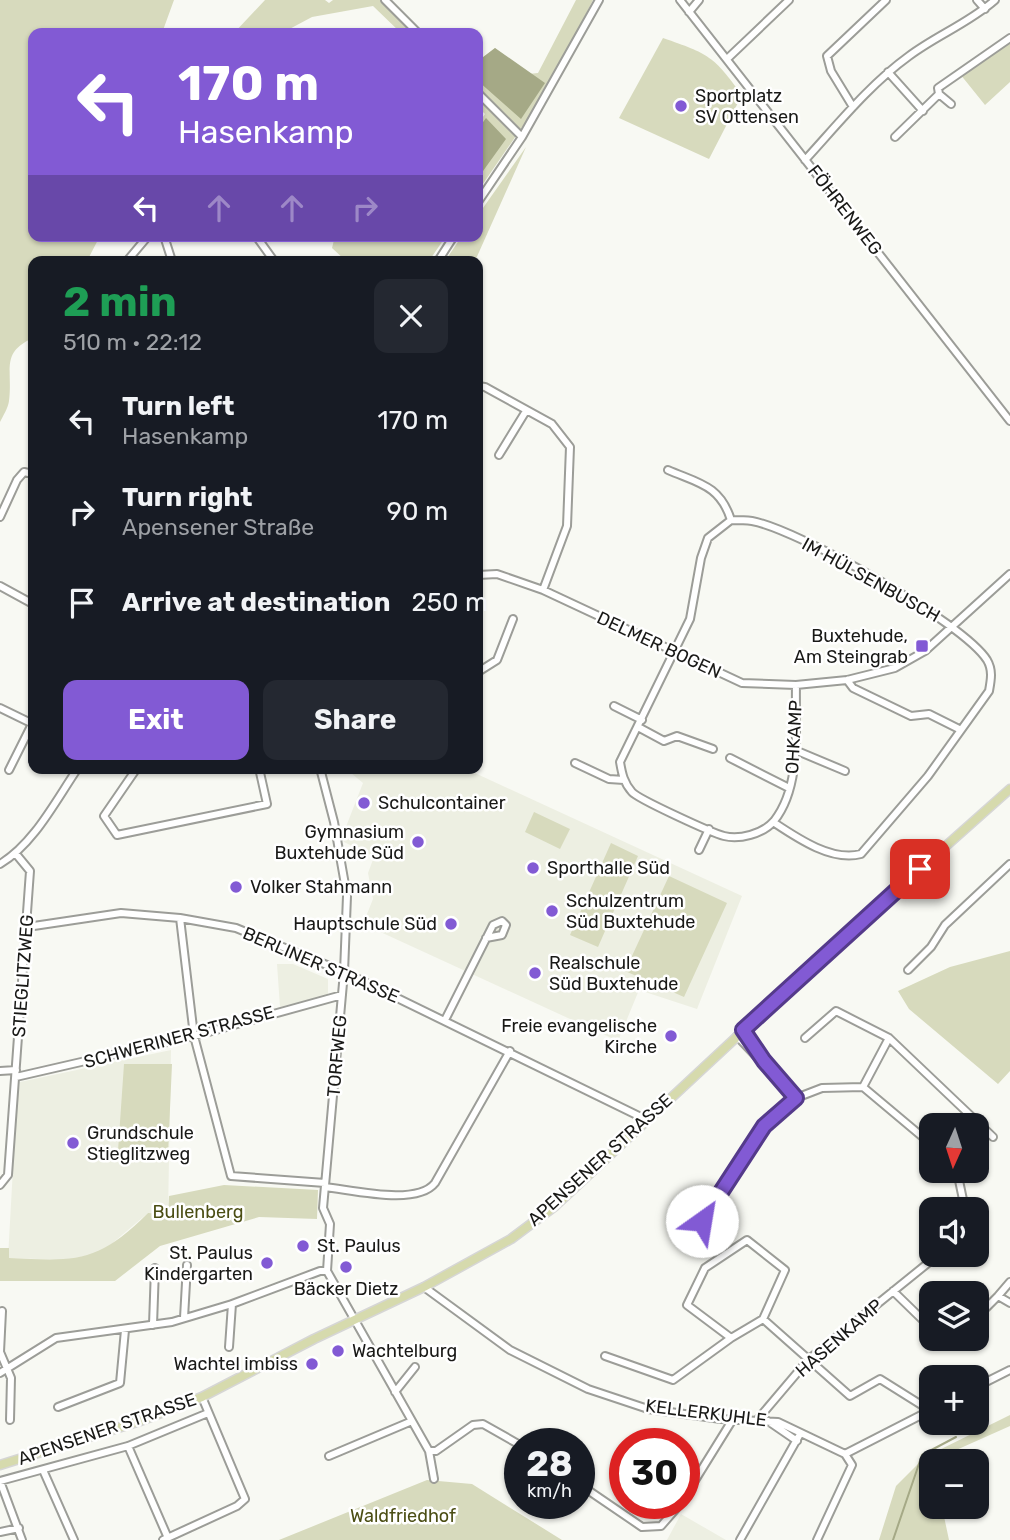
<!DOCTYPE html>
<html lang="en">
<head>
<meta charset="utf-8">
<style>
	body { margin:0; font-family:Rubik,sans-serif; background:#242831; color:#f1f3f6; height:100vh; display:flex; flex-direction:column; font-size:26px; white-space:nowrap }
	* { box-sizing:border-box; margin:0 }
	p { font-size:23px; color:#9ea1a6 }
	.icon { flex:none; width:38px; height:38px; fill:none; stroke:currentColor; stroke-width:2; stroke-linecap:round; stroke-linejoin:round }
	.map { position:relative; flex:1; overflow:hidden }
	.drawer { position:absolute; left:28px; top:256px; width:455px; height:518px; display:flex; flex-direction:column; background:#171b24; border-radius:14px; box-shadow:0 2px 5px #0004 }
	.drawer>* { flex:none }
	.top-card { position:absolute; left:28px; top:28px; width:455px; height:214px; border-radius:14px; box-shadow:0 2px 5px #0004; background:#825ad4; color:#fff; overflow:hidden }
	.needle { width:46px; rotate:183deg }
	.buttons { position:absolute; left:919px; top:1113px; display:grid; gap:14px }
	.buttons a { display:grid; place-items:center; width:70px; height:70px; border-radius:14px; background:#171b24; box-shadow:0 2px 5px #0004; font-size:35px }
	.speed { position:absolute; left:504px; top:1428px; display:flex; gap:14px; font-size:35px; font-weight:700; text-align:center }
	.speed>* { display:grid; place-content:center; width:91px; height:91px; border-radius:50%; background:#171b24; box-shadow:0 2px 5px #0004; line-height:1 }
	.speed small { font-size:18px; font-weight:400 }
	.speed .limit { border:10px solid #d22; background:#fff; color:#111 }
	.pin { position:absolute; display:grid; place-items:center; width:60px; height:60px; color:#fff; margin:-30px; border-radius:14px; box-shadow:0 4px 10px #0006 }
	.me { position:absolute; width:77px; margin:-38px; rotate:32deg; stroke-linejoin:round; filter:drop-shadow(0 0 5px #0008) }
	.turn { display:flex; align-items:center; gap:24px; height:147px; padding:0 35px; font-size:32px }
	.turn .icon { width:91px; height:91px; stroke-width:2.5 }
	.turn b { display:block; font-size:49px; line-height:60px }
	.lanes { display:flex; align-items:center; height:66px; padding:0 35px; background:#0003; justify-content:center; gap:35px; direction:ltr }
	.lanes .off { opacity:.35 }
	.round { display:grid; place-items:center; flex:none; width:74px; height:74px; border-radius:14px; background:#242831 }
	.head { display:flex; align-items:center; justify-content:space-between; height:119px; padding:0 35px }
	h1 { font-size:42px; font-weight:700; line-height:52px; color:#1e9e55 }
	.cta { display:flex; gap:14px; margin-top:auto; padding:14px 35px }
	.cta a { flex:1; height:80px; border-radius:14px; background:#825ad4; color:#fff; font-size:28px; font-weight:700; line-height:80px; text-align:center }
	.cta a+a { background:#242831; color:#f1f3f6 }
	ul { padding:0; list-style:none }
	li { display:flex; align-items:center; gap:21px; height:91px; padding:0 35px }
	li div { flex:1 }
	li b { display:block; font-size:26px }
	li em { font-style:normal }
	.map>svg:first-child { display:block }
	.built { fill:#edefe2 }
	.green { fill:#d7dabd }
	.water { fill:#a5a986 }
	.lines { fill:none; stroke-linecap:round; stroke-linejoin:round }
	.stream { stroke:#a5a986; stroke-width:2 }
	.minor-casing { stroke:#9c9d98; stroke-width:10 }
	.major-casing { stroke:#d6d6d5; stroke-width:11 }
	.minor { stroke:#fff; stroke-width:6 }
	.major { stroke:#d6daad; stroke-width:8 }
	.route-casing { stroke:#543a8a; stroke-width:18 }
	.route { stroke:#825ad4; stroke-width:12 }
	.poi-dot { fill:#825ad4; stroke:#fff; stroke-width:2.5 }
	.labels { text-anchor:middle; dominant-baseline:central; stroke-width:5; stroke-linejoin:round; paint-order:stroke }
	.poi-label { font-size:18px; fill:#191917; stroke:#fff; text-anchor:start }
	.street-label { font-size:18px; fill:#191917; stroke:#fff }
	.park-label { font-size:18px; fill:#4b4e14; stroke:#fff }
</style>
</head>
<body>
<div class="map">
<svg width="1010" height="1540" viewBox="0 0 1010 1540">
	<rect width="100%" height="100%" fill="#f8f9f3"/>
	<path class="built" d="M345 768H464L742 896 697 1009 639 990 618 1041 363 924 373 899 368 873 374 857 344 842 342 837 363 783Z
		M277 964H293L328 979V995L280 1007Z
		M171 1050 168 1214 148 1213 102 1252 68 1260 8 1258 13 1168 10 1149 20 1082Z
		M681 1514 726 1540H667Z"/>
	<path class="green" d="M0 0H174L162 33H33V236H100L87 261H33V338C0 353 13 369 9 401 8 408 3 416 0 422Z
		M265 0H325L329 3 333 0H385L418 33H401L373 6 312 17 282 33H234Z
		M576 0H593L549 88 478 191V124L485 114 478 107V61L495 48 528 74 538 73Z
		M663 38C709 54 714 56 742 95L709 159 619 118Z
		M1010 41V82L985 105 960 74Z
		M526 147 475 261H445L462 236H478V215Z
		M335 236H446L429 261H346L332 248Z
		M534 812 570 829 560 849 525 832Z
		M611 843 638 856 598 947 570 935Z
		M669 876 727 903 684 997 625 971Z
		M1010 951V1071L998 1084 909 1009 898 991 950 967Z
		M124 1064H172L168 1153 118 1151Z
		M224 1185 318 1190 317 1219 259 1217 160 1246 115 1281H0V1248H9V1258C76 1261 97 1264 148 1213L168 1214 169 1196Z
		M1010 1415V1426L954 1451 949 1461H931V1507H942L949 1540H879L896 1486 925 1457Z
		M427 1480 472 1484 562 1540H279Z"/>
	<path class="water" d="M495 48 545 83 521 119 478 81V61Z
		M486 118 506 139 478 178V129Z"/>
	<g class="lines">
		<path class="stream" d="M893 1540 922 1455 956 1437"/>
		<g class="minor-casing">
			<path id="minor" d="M385 0 418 33
				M680 0 1010 421
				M977 0 985 9
				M689 12 699 0
				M727 59 789 0
				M888 72 923 111
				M478 93 522 137
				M939 94 951 104
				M853 107 831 71 827 56 886 0
				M895 137 939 94 938 88 1010 38
				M805 160C838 124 869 85 909 56 937 35 969 23 995 0
				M478 202 522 137 599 0
				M164 236 172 261
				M256 236 274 261
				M127 261 148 236
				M438 261 454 236
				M478 386 485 387 552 424 570 447 567 526 543 590
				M499 455 526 411
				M668 470C698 483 720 485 731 520
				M0 517 17 480 24 472 33 474
				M478 575 497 574 543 590 742 683 796 685 847 680 895 668 925 651 1010 574
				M0 586 33 604
				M478 672 497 660 513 619
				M847 680 853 688 911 716 929 714 961 730
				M614 706 642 720
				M0 708 33 724
				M638 727 664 741 677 736 713 749
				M795 750 845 771
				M730 758 789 788
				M575 763 609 779 624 780
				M137 768 104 816 117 835 267 804 259 768
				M320 768 334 822 347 896 344 972 323 1208 330 1224 327 1271 429 1451 434 1479
				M9 770 32 724
				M773 822C797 838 832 862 861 854L928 776 989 691C991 680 993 670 987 660 963 622 797 529 752 521 745 520 738 520 731 520L708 538 701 558 690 619 620 762C622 774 624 783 632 792 638 799 712 833 724 836 739 840 763 834 774 821 802 786 795 728 796 685
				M699 850 709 829
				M0 864C34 844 56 800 78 768
				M180 918 194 1036 231 1176 325 1183
				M27 927 121 913 180 918 236 928 344 972 647 1120
				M908 970 931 947 945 925 1010 864
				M445 1020 493 925 502 921 506 925 502 935 486 938
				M743 1030 763 1059
				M737 1036 796 1098 822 1088 863 1087 931 1144
				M805 1038 836 1011 889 1038
				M0 1071 16 1070
				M16 1077 194 1036 342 995
				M863 1087 889 1038 993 1137
				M957 1171 965 1209
				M0 1185 8 1175 30 871 16 854
				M325 1187C353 1190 417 1206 435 1183L510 1051
				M701 1217 700 1224 693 1223 694 1216 701 1217 708 1212 764 1126 796 1098
				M1010 1282 998 1296 1010 1303
				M424 1287 510 1350 588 1389 648 1409 721 1419 778 1422 845 1454 852 1465 817 1540
				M893 1291 931 1328
				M986 1308 998 1296
				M184 1318 187 1265
				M763 1319 785 1270 747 1240 705 1268 687 1305 731 1338 763 1319 850 1396 880 1379 931 1411
				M153 1325 155 1268
				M229 1347 232 1304
				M0 1352 11 1378 10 1420
				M0 1352 2 1311
				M605 1356 673 1380 731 1338
				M0 1373 56 1338 172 1322 232 1304 320 1271H327
				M976 1387 1010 1370
				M395 1392 415 1367
				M58 1407 120 1383 125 1330
				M758 1419 808 1360 938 1255
				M768 1421 797 1441
				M128 1446 168 1538
				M429 1451H436L473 1425 483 1424 520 1445
				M845 1454 931 1410
				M329 1456 412 1421
				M43 1470 74 1540
				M0 1481 128 1446 208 1413
				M0 1481 22 1540
				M579 1484 642 1527 661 1526 681 1503
				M684 1498 733 1419
				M0 1532 19 1528
				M163 1540 237 1506 245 1499 202 1397
				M740 1540 800 1434"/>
		</g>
		<g class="major-casing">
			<path id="major" d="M0 1465 140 1421 202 1397 314 1339 424 1287 511 1239 555 1206 857 925 1010 789"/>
		</g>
		<use href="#minor" class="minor"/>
		<use href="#major" class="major"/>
	</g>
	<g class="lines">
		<g class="route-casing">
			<path id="route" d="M702 1221 701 1217 708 1212 764 1126 796 1098 764 1061 743 1030 920 869"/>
		</g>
		<use href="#route" class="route"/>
	</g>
	<g class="poi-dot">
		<circle cx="681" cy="106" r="7"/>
		<rect x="915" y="639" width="14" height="14" rx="3.5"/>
		<circle cx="364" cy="803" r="7"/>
		<circle cx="418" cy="842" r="7"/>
		<circle cx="533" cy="868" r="7"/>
		<circle cx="236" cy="887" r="7"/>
		<circle cx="552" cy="911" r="7"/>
		<circle cx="451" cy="924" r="7"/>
		<circle cx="535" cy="973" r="7"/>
		<circle cx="671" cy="1036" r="7"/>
		<circle cx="73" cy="1143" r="7"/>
		<circle cx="303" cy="1246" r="7"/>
		<circle cx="267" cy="1263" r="7"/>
		<circle cx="346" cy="1267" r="7"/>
		<circle cx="338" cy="1351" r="7"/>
		<circle cx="312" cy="1364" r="7"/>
	</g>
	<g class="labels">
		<g class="poi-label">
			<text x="695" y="96">Sportplatz<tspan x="695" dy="21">SV Ottensen</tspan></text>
			<text x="908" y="636" text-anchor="end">Buxtehude,<tspan x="908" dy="21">Am Steingrab</tspan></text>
			<text x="378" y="803">Schulcontainer</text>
			<text x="404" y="832" text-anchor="end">Gymnasium<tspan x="404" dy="21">Buxtehude Süd</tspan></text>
			<text x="547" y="868">Sporthalle Süd</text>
			<text x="250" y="887">Volker Stahmann</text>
			<text x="566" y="901">Schulzentrum<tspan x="566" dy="21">Süd Buxtehude</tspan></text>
			<text x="437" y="924" text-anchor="end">Hauptschule Süd</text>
			<text x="549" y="963">Realschule<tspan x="549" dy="21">Süd Buxtehude</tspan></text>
			<text x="657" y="1026" text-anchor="end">Freie evangelische<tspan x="657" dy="21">Kirche</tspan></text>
			<text x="87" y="1133">Grundschule<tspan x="87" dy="21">Stieglitzweg</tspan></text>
			<text x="317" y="1246">St. Paulus</text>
			<text x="253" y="1253" text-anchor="end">St. Paulus<tspan x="253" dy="21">Kindergarten</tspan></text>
			<text x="346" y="1289" text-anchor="middle">Bäcker Dietz</text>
			<text x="352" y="1351">Wachtelburg</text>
			<text x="298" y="1364" text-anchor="end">Wachtel imbiss</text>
		</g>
		<g class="street-label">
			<text transform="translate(845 210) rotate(52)">FÖHRENWEG</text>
			<text transform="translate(871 580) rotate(29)">IM HÜLSENBUSCH</text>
			<text transform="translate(659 645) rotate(25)">DELMER BOGEN</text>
			<text transform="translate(794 737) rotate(-87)">OHKAMP</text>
			<text transform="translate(321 965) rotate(23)">BERLINER STRASSE</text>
			<text transform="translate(23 976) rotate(-86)">STIEGLITZWEG</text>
			<text transform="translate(179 1037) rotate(-15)">SCHWERINER STRASSE</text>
			<text transform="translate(337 1056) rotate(-85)">TORFWEG</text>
			<text transform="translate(600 1160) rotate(-42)">APENSENER STRASSE</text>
			<text transform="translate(839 1338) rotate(-41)">HASENKAMP</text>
			<text transform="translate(706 1413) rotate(7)">KELLERKUHLE</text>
			<text transform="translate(107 1429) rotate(-19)">APENSENER STRASSE</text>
		</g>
		<g class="park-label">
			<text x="198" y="1212">Bullenberg</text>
			<text x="403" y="1516">Waldfriedhof</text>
		</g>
	</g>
</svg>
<div class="buttons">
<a><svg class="needle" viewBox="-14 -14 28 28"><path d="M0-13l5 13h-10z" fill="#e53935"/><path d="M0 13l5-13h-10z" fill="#9ea1a6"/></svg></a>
<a><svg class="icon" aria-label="sound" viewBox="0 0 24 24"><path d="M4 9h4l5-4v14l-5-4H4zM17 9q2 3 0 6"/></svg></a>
<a><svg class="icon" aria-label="layers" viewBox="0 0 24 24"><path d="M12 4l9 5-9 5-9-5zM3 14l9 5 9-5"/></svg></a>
<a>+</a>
<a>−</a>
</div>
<div class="speed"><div>28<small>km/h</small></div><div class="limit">30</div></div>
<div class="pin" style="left:920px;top:869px;background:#d93025"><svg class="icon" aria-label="arrive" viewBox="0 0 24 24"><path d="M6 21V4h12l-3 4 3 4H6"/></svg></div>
<svg class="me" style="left:702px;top:1221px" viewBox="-20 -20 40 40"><circle r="19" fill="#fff"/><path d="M0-13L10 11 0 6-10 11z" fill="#825ad4"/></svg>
<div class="top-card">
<div class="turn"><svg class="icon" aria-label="left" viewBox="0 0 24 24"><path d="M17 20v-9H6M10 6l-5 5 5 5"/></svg><div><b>170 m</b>Hasenkamp</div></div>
<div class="lanes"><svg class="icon" aria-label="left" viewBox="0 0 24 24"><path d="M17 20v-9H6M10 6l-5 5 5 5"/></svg><svg class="icon off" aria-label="ahead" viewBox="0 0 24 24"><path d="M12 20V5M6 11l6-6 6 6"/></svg><svg class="icon off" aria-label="ahead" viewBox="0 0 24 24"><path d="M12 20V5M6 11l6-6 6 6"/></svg><svg class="icon off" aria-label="right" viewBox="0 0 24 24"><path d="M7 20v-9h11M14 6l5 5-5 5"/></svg></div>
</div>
<section class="drawer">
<div class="head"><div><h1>2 min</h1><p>510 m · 22:12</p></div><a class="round"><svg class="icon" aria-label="close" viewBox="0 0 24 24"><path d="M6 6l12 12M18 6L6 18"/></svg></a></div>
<ul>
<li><svg class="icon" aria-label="left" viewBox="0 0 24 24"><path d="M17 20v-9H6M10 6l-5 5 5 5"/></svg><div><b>Turn left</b><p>Hasenkamp</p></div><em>170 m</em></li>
<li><svg class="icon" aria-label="right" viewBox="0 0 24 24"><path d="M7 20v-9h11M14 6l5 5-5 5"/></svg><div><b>Turn right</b><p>Apensener Straße</p></div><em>90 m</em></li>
<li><svg class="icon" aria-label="arrive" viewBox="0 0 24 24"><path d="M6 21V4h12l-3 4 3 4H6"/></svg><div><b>Arrive at destination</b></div><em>250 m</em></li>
</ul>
<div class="cta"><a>Exit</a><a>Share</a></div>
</section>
</div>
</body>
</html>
